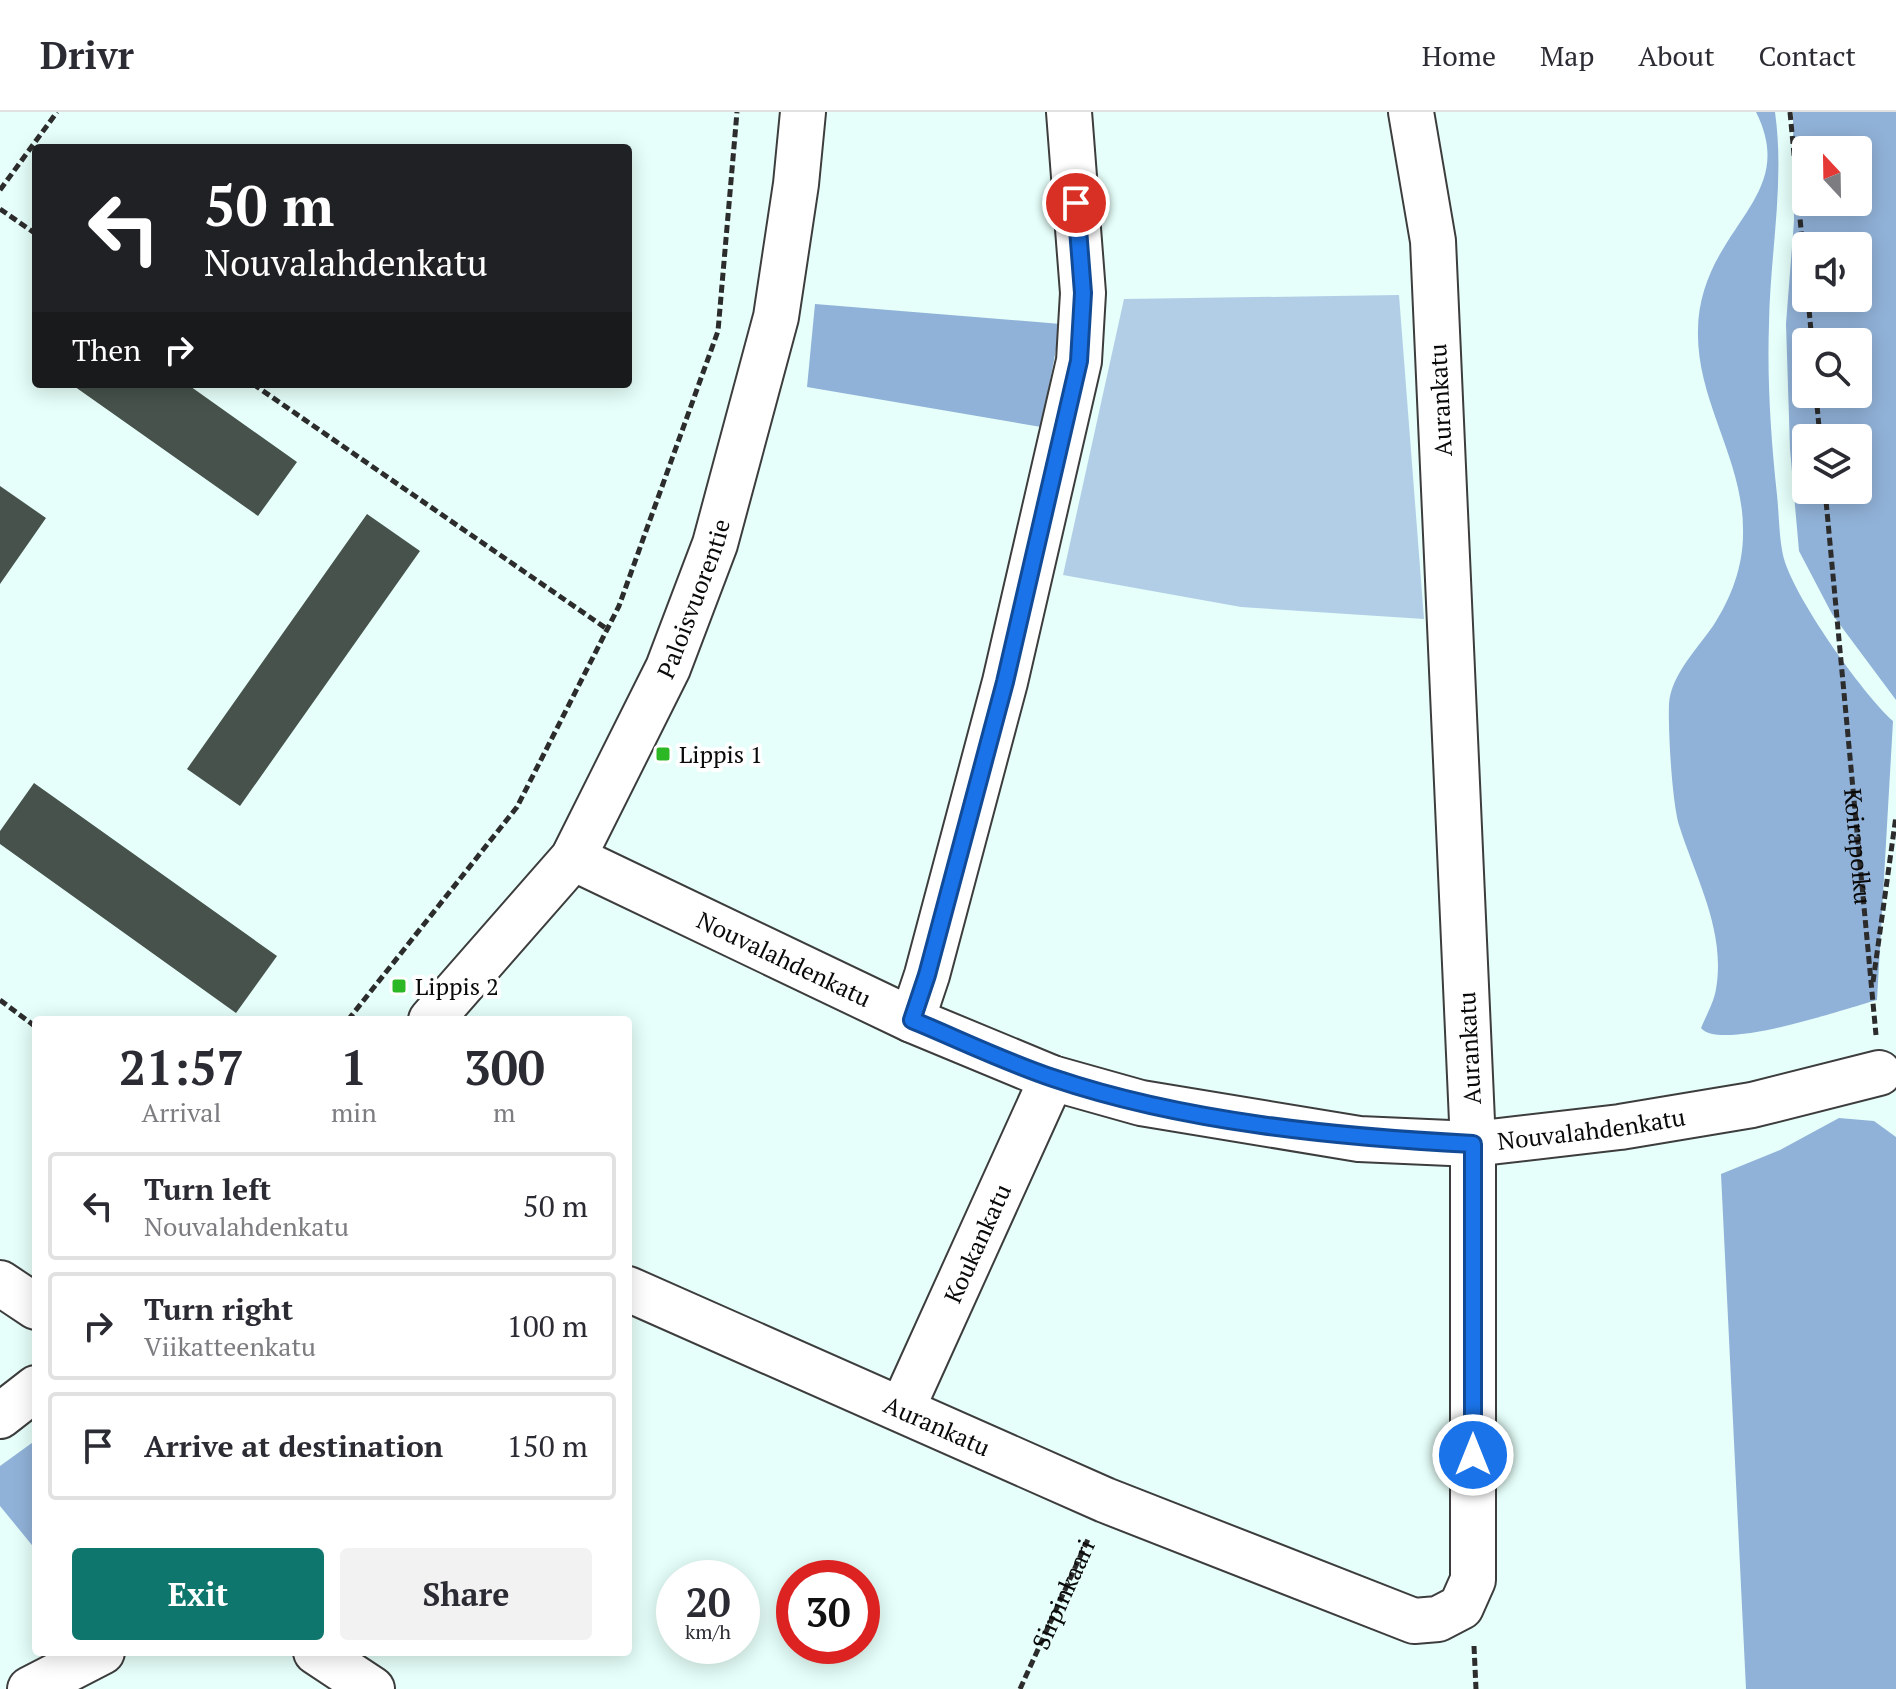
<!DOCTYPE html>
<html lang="en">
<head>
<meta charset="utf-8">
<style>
	body { margin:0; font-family:"PT Serif",serif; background:#f2f2f3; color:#2b2b33; height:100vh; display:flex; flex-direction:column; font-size:30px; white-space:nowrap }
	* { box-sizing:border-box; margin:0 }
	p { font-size:26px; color:#7c7c81 }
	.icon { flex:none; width:44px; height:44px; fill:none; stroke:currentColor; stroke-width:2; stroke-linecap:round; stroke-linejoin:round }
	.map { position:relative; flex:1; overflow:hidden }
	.side { position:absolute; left:32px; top:904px; width:600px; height:640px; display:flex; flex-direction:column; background:#fff; border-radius:8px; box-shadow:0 4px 20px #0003 }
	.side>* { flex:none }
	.banner { position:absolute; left:32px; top:32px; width:600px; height:244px; border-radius:8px; box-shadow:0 4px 20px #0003; background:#202124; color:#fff; overflow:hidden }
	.needle { width:52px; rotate:338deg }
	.buttons { position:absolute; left:1792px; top:24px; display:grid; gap:16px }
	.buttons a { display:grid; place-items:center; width:80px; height:80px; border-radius:8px; background:#fff; box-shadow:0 4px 20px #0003; font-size:40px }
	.speed { position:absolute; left:656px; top:1448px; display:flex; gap:16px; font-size:40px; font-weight:700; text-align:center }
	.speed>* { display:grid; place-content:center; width:104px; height:104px; border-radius:50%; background:#fff; box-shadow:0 4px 20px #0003; line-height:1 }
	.speed small { font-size:20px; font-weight:400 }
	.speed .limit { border:12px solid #d22; background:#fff; color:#111 }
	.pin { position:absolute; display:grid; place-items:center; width:68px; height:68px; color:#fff; margin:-34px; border:4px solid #fff; border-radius:50%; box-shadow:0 2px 8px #0007 }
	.me { position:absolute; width:88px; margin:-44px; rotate:0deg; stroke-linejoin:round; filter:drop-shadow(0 0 6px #0008) }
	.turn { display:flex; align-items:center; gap:28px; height:168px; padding:0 40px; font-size:36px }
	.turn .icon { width:104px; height:104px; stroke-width:2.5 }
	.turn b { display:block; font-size:56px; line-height:68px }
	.then { display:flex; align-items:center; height:76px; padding:0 40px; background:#0003; gap:16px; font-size:30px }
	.eta { display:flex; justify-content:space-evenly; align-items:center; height:136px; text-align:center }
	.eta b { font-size:48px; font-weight:800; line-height:56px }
	.primary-button { display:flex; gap:16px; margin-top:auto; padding:16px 40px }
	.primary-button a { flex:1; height:92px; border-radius:8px; background:#0f766e; color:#fff; font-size:32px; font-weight:800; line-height:92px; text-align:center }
	.primary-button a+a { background:#f2f2f3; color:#2b2b33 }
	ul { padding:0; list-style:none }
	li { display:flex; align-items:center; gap:24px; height:108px; margin:0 16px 12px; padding:0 24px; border:4px solid #e1e1e2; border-radius:8px }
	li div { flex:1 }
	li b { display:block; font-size:30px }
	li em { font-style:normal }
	header { display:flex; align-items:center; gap:48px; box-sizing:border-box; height:112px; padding:0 40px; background:#fff; border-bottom:2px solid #e1e1e2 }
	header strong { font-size:38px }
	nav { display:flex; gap:44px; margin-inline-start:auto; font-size:28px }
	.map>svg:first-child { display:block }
	.green { fill:#b2cee7 }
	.forest { fill:#91b2d8; fill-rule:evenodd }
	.building { fill:#46524b }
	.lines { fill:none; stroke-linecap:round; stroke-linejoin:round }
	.minor-casing { stroke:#3d3d3d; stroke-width:48 }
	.path { stroke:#2c2c2c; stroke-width:5; stroke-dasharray:8 4; stroke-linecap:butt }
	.minor { stroke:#fff; stroke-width:44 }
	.route-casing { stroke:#114b97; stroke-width:20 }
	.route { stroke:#1a73e8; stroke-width:14 }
	.poi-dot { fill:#2cb724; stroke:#fff; stroke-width:3 }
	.labels { text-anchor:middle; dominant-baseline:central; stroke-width:8; stroke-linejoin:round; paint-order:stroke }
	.street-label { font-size:24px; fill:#0a0a0a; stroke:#fff }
	.poi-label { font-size:24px; fill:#0a0a0a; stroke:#fff; text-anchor:start }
</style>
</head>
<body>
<header>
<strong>Drivr</strong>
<nav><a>Home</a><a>Map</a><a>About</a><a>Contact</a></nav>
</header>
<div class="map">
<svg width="1896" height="1577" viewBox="0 0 1896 1577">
	<rect width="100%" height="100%" fill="#e6fffa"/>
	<path class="green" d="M1399 183 1424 507 1241 495 1063 463 1124 187Z"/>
	<path class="forest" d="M1756 0H1775C1785 71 1770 142 1769 212 1767 269 1771 327 1777 383 1779 402 1779 424 1783 443 1792 483 1862 581 1893 609L1877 888C1848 896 1720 940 1701 916 1706 904 1714 890 1716 877 1726 819 1696 767 1679 713 1672 689 1668 619 1669 592 1671 563 1697 537 1713 514 1732 485 1744 452 1743 417 1743 347 1696 288 1698 218 1698 190 1708 161 1723 137 1751 90 1786 60 1756 0Z
		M1793 0H1896V588L1832 502 1799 439 1790 337 1786 212 1794 109ZM1806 38H1858V90H1806ZM1806 134H1858V186H1806ZM1806 230H1858V282H1806ZM1806 326H1858V378H1806Z
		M815 192 1061 212 1041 315 807 275Z
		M1839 1006 1874 1009 1896 1025V1577H1746L1721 1062 1780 1038Z
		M36 1328V1438L0 1394V1354Z"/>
	<path class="building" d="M71 272H187L297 350 258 404Z
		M0 374 46 406 0 472Z
		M367 402 420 439 240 694 187 657Z
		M34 671 277 844 236 901 0 732V719Z"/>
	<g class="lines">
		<g class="minor-casing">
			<g id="minor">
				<path id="s3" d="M573 746 912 908 1052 966 1141 991 1359 1027 1473 1032 1620 1015 1752 993 1879 961"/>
				<path id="s4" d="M431 908 573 746 668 556 715 432 776 205 796 72 803 0"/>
				<path d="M912 908 927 863 1005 570 1079 249 1083 181 1069 0"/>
				<path d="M0 1171 36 1195"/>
				<path id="s5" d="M628 1177 1105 1388 1414 1509 1438 1507 1461 1495 1473 1468V1032L1433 129 1411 0"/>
				<path id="s6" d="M902 1297 1052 966"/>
				<path d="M0 1304 36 1276"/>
				<path d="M316 1540 372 1577"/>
				<path d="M30 1577 102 1540"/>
			</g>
		</g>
		<g class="path">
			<path d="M1790 0 1806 170"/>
			<path d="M0 78 57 0"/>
			<path d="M0 97 36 122"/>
			<path d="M1808 186 1812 230"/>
			<path d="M253 272 607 517"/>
			<path d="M1816 282 1820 326"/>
			<path id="s1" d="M1825 378 1876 923"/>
			<path d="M1873 870 1896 704"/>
			<path d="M0 888 36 915"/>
			<path d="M348 908 517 695 619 494 718 219 737 0"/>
			<path d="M1474 1534 1476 1577"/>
			<path id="s2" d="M1020 1577 1089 1425"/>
		</g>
		<use href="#minor" class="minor"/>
	</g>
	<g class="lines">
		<g class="route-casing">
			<path id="route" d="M1076 91 1083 181 1079 249 1005 570 927 863 912 908C958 927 1005 950 1053 966 1183 1010 1336 1025 1473 1032V1343"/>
		</g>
		<use href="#route" class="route"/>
	</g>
	<g class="poi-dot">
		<rect x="655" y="634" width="16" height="16" rx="4"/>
		<rect x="391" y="866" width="16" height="16" rx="4"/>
	</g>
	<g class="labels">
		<g class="street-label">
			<text transform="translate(1440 288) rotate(-93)">Aurankatu</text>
			<text stroke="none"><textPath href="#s4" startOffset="502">Paloisvuorentie</textPath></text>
			<text stroke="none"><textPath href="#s1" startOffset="358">Koirapolku</textPath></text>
			<text stroke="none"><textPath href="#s3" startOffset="234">Nouvalahdenkatu</textPath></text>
			<text transform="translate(1469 936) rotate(-93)">Aurankatu</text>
			<text stroke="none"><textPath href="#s3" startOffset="1074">Nouvalahdenkatu</textPath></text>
			<text stroke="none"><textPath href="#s6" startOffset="182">Koukankatu</textPath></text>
			<text stroke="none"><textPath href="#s5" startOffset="338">Aurankatu</textPath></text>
			<text stroke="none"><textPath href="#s2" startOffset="104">Sirpinkaari</textPath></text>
		</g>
		<g class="poi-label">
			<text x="679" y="642">Lippis 1</text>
			<text x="415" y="874">Lippis 2</text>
		</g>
	</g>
</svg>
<div class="buttons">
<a><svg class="needle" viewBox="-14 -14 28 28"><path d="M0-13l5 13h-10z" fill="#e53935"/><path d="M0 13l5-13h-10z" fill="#7c7c81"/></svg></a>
<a><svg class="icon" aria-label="sound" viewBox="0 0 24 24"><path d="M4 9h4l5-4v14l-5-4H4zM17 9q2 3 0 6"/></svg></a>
<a><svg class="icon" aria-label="search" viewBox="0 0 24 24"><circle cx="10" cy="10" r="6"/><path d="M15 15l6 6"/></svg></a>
<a><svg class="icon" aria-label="layers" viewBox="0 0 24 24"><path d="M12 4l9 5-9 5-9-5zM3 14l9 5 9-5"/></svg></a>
</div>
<div class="speed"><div>20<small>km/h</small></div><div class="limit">30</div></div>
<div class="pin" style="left:1076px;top:91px;background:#d93025"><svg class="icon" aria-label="arrive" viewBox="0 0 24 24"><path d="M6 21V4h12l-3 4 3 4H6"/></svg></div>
<svg class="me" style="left:1473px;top:1343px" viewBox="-20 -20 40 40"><circle r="17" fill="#1a73e8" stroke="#fff" stroke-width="3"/><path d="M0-11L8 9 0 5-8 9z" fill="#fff"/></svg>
<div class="banner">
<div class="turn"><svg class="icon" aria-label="left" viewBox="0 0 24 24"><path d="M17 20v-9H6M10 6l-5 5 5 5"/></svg><div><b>50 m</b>Nouvalahdenkatu</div></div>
<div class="then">Then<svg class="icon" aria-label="right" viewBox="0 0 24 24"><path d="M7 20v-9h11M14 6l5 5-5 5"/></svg></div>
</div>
<section class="side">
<div class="eta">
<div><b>21:57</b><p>Arrival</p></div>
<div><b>1</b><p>min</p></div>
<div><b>300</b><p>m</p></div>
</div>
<ul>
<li><svg class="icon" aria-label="left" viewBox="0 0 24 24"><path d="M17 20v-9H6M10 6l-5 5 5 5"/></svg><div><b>Turn left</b><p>Nouvalahdenkatu</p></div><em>50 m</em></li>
<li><svg class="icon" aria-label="right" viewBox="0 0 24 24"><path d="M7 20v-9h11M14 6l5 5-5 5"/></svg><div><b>Turn right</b><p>Viikatteenkatu</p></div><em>100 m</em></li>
<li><svg class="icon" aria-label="arrive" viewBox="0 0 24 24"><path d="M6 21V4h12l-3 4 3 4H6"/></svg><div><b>Arrive at destination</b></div><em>150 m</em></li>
</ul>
<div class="primary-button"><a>Exit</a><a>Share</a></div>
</section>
</div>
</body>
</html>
